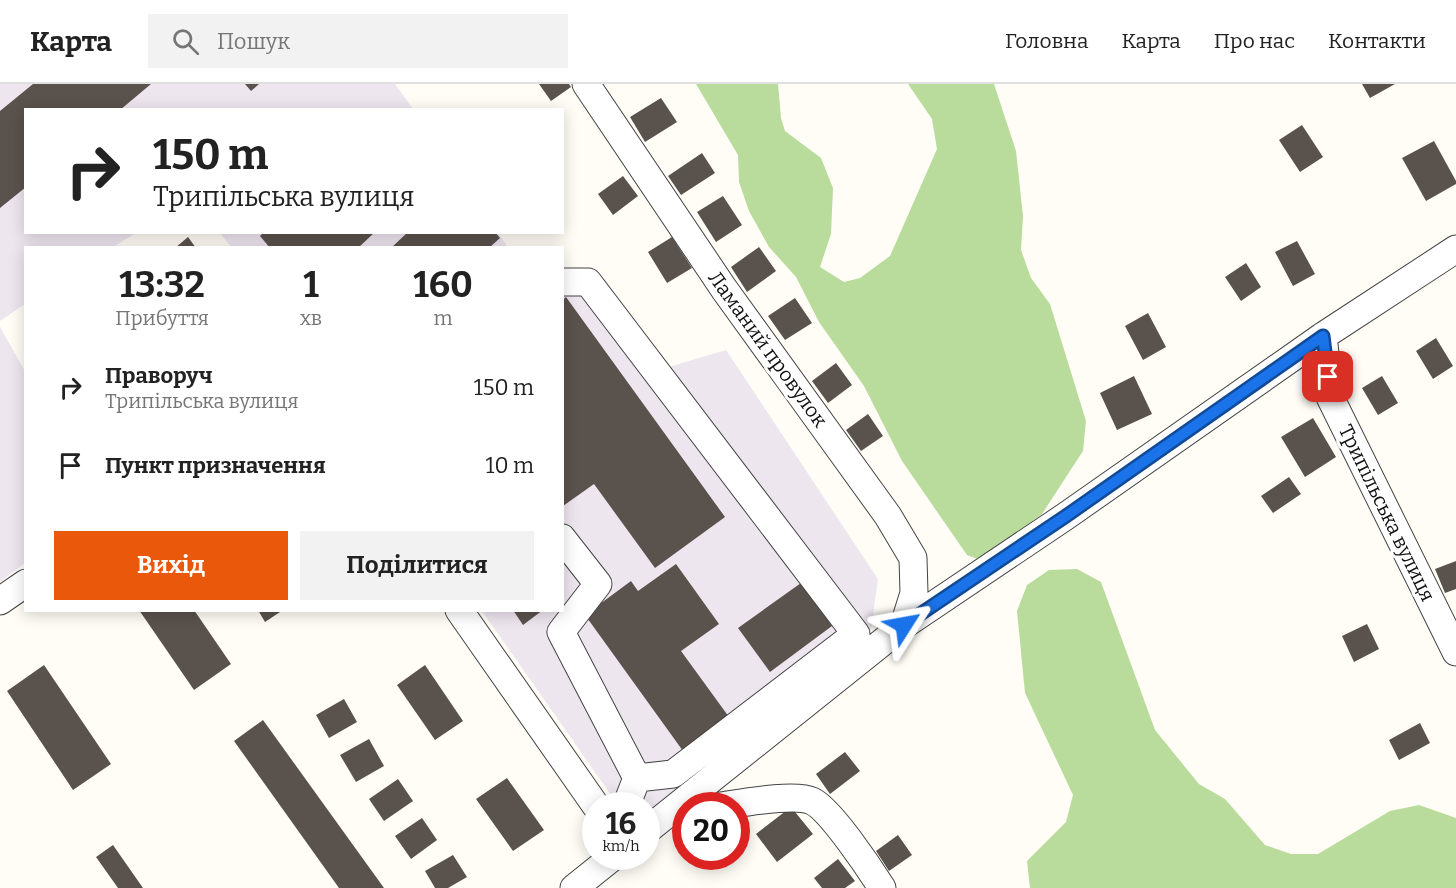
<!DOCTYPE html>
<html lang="uk">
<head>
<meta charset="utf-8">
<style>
	body { margin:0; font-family:Bitter,serif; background:#f2f2f2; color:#222; height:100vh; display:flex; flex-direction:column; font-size:22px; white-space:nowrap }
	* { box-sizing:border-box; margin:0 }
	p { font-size:20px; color:#767676 }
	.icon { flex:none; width:33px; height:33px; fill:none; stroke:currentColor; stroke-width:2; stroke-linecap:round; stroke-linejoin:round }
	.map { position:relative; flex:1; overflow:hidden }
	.side { position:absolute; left:24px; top:162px; width:540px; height:366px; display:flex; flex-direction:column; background:#fff; border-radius:0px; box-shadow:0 3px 15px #0003 }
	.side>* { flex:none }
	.banner { position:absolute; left:24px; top:24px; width:540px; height:126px; border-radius:0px; box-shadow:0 3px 15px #0003; background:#fff; color:#222; overflow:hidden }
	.speed { position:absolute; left:582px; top:708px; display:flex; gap:12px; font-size:30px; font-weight:700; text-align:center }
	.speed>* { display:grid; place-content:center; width:78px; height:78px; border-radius:50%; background:#fff; box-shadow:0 3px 15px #0003; line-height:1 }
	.speed small { font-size:15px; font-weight:400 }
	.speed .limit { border:9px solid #d22; background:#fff; color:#111 }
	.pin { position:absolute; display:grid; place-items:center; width:51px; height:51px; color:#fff; margin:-26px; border-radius:12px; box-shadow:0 3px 9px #0006 }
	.me { position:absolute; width:66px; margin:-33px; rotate:56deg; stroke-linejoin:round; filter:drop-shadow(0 0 4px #0008) }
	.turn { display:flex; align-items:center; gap:21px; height:126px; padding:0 30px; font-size:27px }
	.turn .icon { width:78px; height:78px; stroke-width:2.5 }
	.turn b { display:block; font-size:42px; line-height:51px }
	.eta { display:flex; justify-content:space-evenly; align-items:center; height:102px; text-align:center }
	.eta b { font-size:36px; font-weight:700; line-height:42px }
	.primary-button { display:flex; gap:12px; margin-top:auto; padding:12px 30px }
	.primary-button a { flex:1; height:69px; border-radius:0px; background:#ea580c; color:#fff; font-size:24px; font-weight:700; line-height:69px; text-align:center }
	.primary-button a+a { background:#f2f2f2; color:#222 }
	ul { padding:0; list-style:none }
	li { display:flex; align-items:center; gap:18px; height:78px; padding:0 30px }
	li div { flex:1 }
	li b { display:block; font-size:22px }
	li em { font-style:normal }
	header { display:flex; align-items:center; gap:36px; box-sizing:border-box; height:84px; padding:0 30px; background:#fff; border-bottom:2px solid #e0e0e0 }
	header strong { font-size:28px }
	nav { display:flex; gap:33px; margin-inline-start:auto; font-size:21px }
	.search { width:420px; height:54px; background:#f2f2f2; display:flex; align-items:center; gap:15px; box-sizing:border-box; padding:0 21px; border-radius:0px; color:#767676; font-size:22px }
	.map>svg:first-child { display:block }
	.industrial { fill:#eee6ef }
	.forest { fill:#b9dc9c }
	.building { fill:#5a524d }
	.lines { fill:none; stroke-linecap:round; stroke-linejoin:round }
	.minor-casing { stroke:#444; stroke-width:29 }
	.minor { stroke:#fff; stroke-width:27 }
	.route-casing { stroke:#114b97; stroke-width:15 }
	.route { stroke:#1a73e8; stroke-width:10 }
	.labels { text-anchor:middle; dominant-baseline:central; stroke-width:6; stroke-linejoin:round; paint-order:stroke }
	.street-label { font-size:20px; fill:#111; stroke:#fff }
</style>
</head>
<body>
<header>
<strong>Карта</strong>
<div class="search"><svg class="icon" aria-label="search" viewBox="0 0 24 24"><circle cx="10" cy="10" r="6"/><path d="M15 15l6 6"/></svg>Пошук</div>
<nav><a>Головна</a><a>Карта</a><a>Про нас</a><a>Контакти</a></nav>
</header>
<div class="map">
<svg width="1456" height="804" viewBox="0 0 1456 804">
	<rect width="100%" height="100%" fill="#fffdf5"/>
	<path class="industrial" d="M0 0H395L413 25 26 26V148L136 149 113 163 26 164 25 220 0 237Z
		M220 149H498L508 163H231Z
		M563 189 605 195 662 285 726 266 878 495 870 553 647 733 646 722 618 721 482 527 562 526Z
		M0 243 26 289 25 479 0 498Z"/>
	<path class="forest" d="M696 0H778L781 34 785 47 821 74 833 104 831 150 820 183 844 198 860 194 890 172 937 65 932 35 908 0H994L1016 67 1023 132 1021 166 1031 194 1050 220 1086 337 1083 367 1042 430 980 476 967 471 902 377 864 302 819 238 796 193 769 163 749 127 739 98 738 71Z
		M1077 485 1101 498 1155 646 1199 700 1225 715 1265 761 1291 770H1318L1390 727 1419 721 1456 734V804H1030L1027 777 1066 738 1073 711 1025 609 1017 527 1027 501 1049 486Z"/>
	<path class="building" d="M33 0H151L120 26H26V103L0 124V27Z
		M245 0H259L251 7Z
		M539 0H569L571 3 551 17Z
		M1362 0H1395L1370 14Z
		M661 14 677 38 645 58 630 33Z
		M1302 41 1323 73 1300 88 1279 56Z
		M1434 57 1456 97V100L1426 117 1402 74Z
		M702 69 715 89 681 111 668 92Z
		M623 92 638 112 613 131 598 110Z
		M723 112 742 141 716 158 697 128Z
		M264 148H375L358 164H270L260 152Z
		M408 148H495L500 154 489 164H391Z
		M188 153 196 164H175Z
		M672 153 692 184 667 199 648 168Z
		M1297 157 1315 190 1293 202 1275 168Z
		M759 163 776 187 747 208 731 183Z
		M1246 179 1261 203 1241 217 1225 193Z
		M566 213 725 433 655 484 594 400 563 422 562 421V216Z
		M795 214 812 239 785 256 768 232Z
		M1148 229 1166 263 1143 276 1125 242Z
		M1436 254 1453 282 1433 295 1416 267Z
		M836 279 852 301 828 319 812 297Z
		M1134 292 1152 330 1117 346 1100 309Z
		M1382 292 1398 319 1378 331 1362 304Z
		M868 330 883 352 861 367 846 346Z
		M1313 334 1336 373 1305 393 1281 353Z
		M1289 393 1301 410 1273 429 1261 412Z
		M1456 477V505L1445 509 1435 485Z
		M676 480 719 540 681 567 729 633 683 667 585 531 631 497 638 507Z
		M801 499 832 542 770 588 738 544Z
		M139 526H194L231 580 194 606Z
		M258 526H283L265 538Z
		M513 526H543L523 541Z
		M1367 540 1379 565 1354 578 1342 552Z
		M44 581 111 680 73 706 7 607Z
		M425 581 463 637 435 656 397 601Z
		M344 615 357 638 329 654 316 631Z
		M263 636 384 804H339L234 657Z
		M1420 639 1430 659 1399 676 1389 656Z
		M369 655 384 682 356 698 340 671Z
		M845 668 860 687 830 710 816 690Z
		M507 694 544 746 513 767 476 715Z
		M398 695 413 717 384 737 369 715Z
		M791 723 813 750 777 778 756 750Z
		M422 734 437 756 411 775 395 752Z
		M898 751 912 771 889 787 876 767Z
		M113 761 143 804H118L96 773Z
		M453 771 467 793 448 804H435L425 787Z
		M838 775 855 797 845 804H822L814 794Z"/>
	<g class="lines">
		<g class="minor-casing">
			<path id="minor" d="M586 0 724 205 888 432 913 474 914 509 904 541
				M562 198H588L856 550 673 690 637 694
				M1323 252 1330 313 1456 568
				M562 454 598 500 561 548 637 694 626 722
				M0 517 26 499
				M459 526 596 722
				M720 722C741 719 795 709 812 717 830 725 870 785 882 804
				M646 747 904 541 1066 432 1323 252 1456 165
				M574 804 614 772"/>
		</g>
		<use href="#minor" class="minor"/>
	</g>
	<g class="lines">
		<g class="route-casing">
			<path id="route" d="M904 541 1066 432 1323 252 1328 293"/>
		</g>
		<use href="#route" class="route"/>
	</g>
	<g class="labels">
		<g class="street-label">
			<text transform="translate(768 265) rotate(54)">Ламаний провулок</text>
			<text transform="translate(1387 429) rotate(64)">Трипільська вулиця</text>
		</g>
	</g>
</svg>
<div class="speed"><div>16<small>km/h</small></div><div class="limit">20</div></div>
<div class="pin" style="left:1328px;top:293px;background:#d93025"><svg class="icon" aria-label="arrive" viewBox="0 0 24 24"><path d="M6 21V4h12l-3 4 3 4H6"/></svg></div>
<svg class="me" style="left:904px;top:541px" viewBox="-20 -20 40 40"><path d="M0-17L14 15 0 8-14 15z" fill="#1a73e8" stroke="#fff" stroke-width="4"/></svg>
<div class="banner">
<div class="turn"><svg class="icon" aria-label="right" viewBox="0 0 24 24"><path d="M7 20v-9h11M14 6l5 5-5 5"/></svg><div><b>150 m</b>Трипільська вулиця</div></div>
</div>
<section class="side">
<div class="eta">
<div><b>13:32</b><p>Прибуття</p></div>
<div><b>1</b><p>хв</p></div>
<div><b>160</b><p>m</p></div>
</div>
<ul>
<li><svg class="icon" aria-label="right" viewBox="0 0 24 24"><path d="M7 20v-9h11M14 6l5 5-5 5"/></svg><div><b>Праворуч</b><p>Трипільська вулиця</p></div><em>150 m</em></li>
<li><svg class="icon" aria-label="arrive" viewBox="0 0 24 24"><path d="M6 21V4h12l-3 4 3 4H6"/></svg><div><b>Пункт призначення</b></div><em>10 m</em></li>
</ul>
<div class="primary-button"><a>Вихід</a><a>Поділитися</a></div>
</section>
</div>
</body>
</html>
